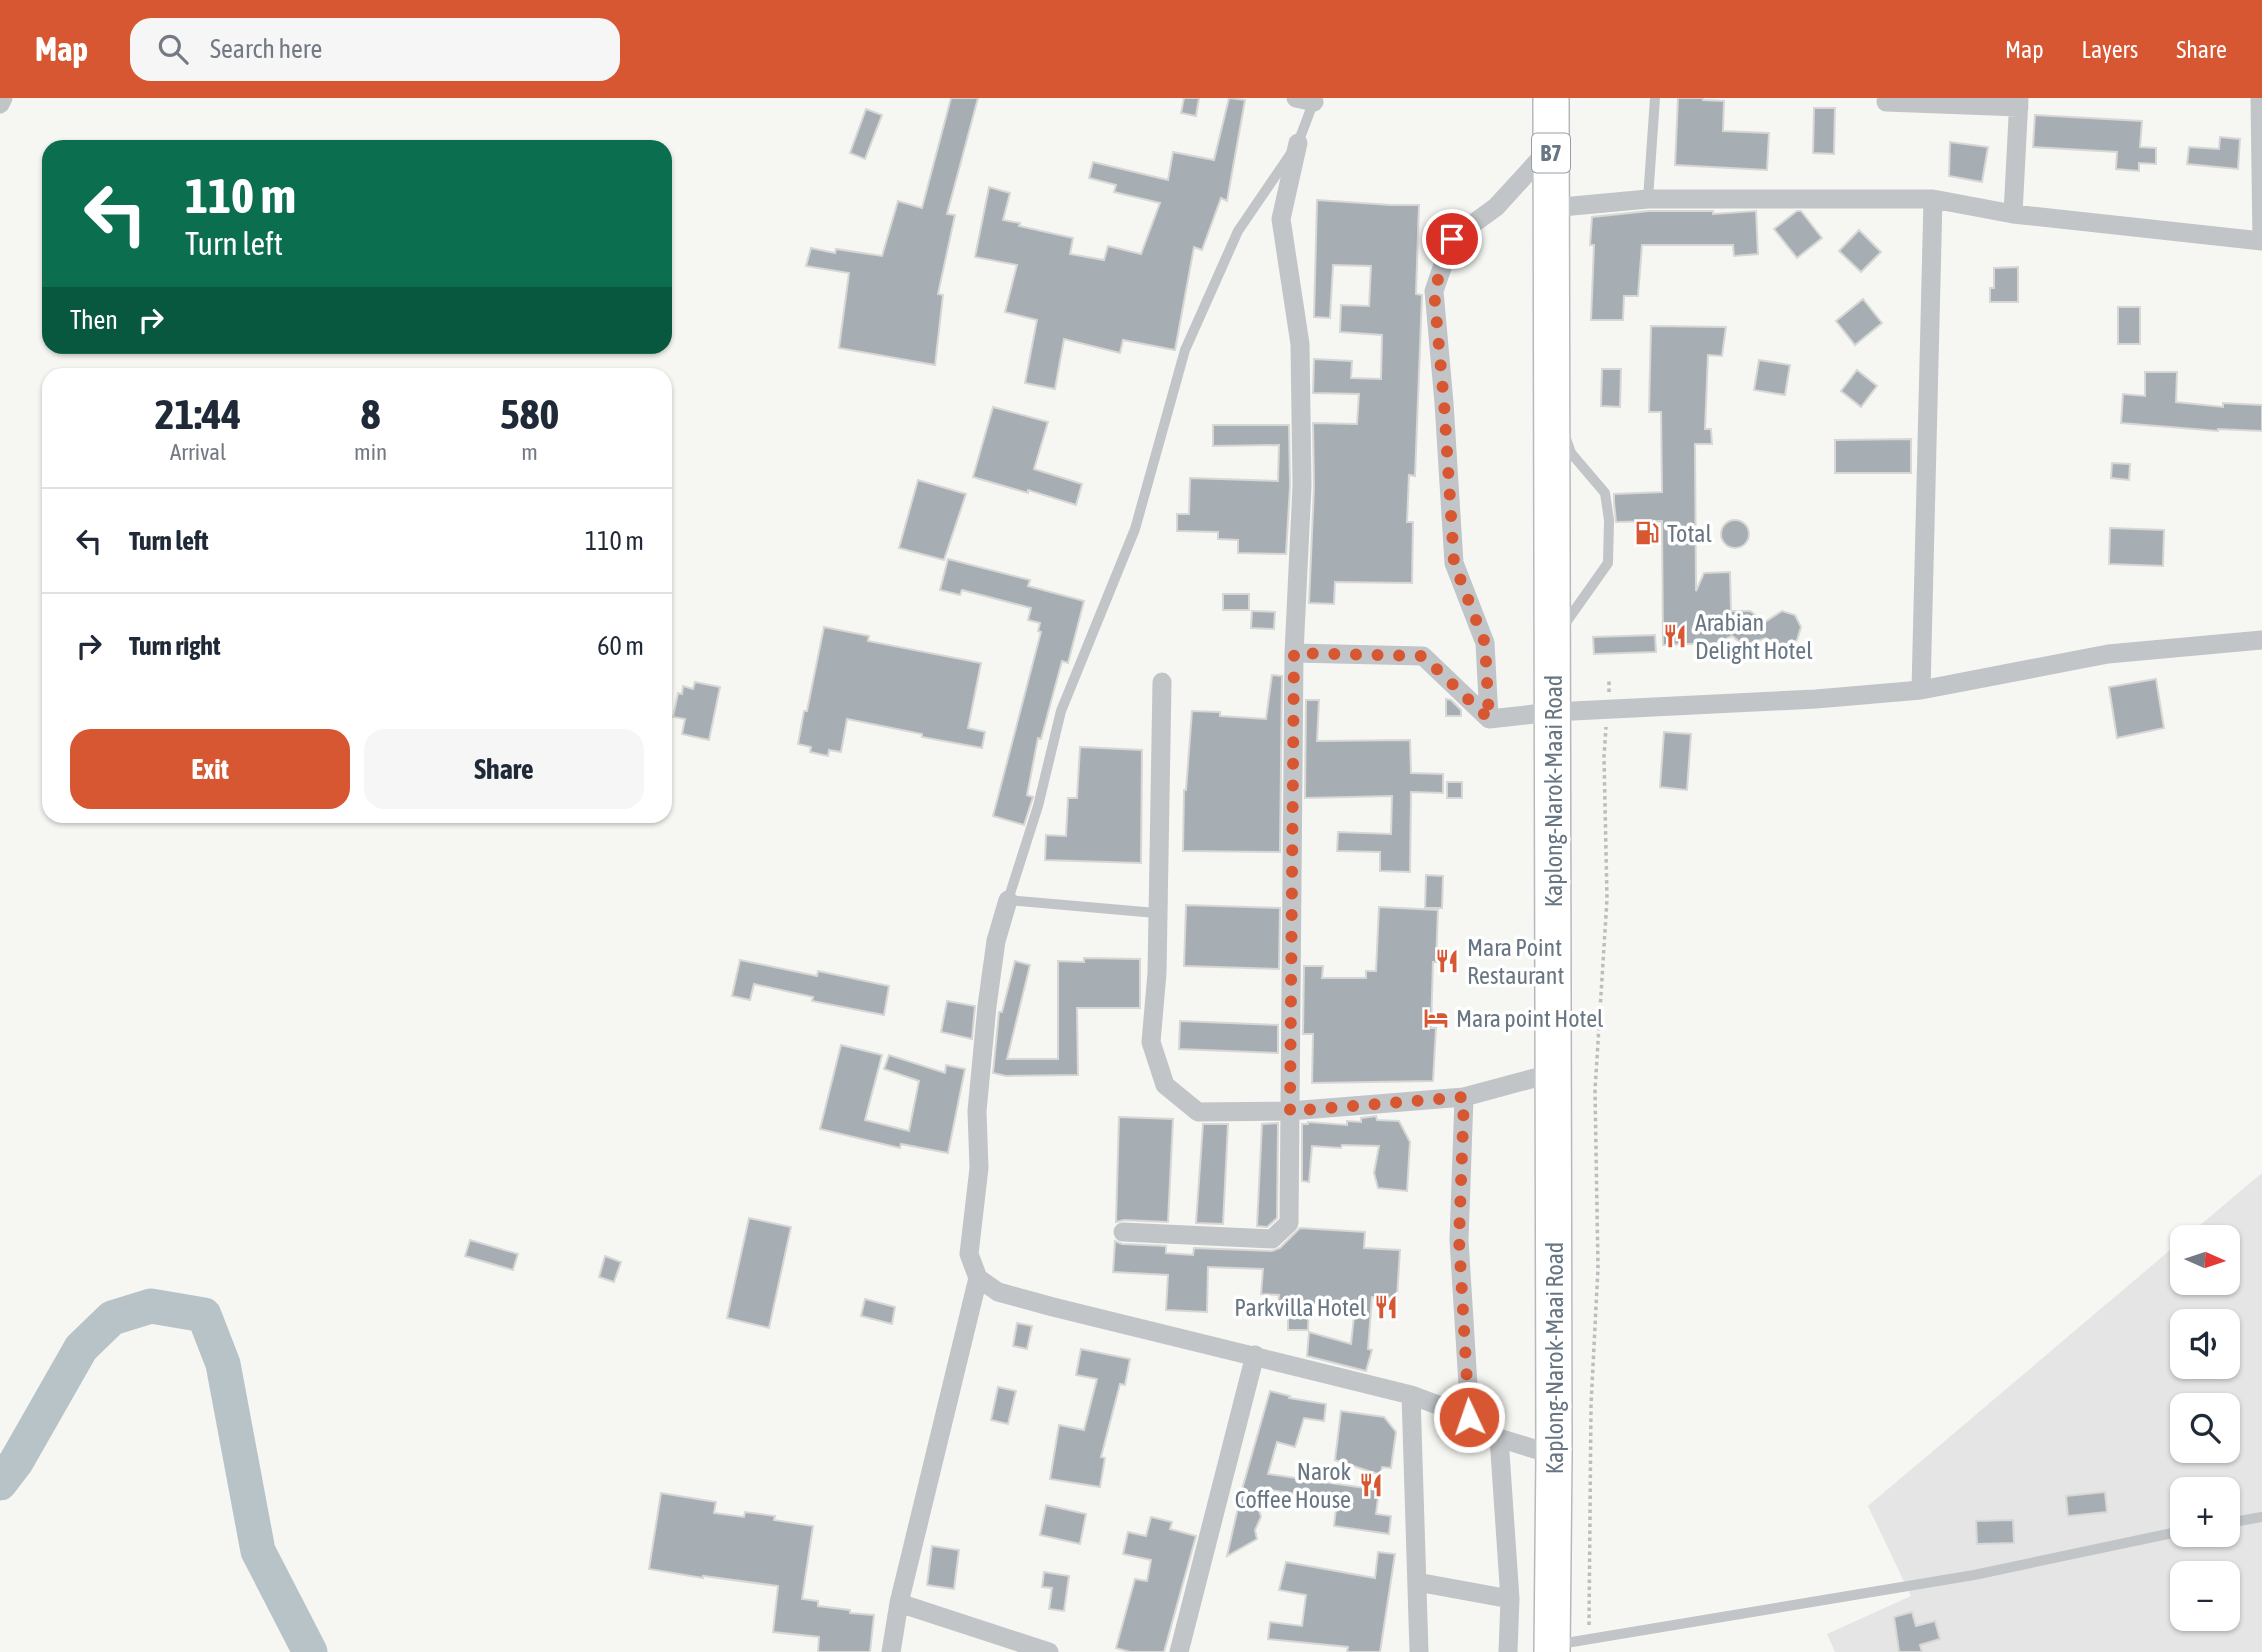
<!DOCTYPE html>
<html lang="en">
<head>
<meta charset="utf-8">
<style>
	body { margin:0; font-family:"Asap Condensed",sans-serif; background:#f6f6f7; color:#1f2937; height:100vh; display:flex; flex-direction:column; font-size:26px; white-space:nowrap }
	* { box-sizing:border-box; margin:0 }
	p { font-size:23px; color:#747a83 }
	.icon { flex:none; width:38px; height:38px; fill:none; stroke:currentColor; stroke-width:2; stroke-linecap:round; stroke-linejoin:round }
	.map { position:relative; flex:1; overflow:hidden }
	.panel { position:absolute; left:42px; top:270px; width:630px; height:455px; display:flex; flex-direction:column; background:#fff; border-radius:21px; box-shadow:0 2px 5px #0004 }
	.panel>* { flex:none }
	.top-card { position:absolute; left:42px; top:42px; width:630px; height:214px; border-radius:21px; box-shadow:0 2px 5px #0004; background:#0b6e4f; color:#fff; overflow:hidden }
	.needle { width:46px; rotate:93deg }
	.controls { position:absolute; left:2170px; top:1127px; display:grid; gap:14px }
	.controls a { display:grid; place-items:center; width:70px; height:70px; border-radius:14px; background:#fff; box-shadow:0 2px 5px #0004; font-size:35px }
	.pin { position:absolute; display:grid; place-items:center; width:60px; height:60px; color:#fff; margin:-30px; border:4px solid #fff; border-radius:50%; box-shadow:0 2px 7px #0007 }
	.me { position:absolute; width:77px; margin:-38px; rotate:357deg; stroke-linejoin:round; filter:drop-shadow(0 0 5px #0008) }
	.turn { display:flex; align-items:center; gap:24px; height:147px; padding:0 28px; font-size:32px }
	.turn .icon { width:91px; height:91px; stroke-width:2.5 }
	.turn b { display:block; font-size:49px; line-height:60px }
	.then { display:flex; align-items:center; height:66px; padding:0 28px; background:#0003; gap:14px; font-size:26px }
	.eta { display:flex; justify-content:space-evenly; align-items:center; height:119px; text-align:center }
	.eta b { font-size:42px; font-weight:700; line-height:49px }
	.action { display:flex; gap:14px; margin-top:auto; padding:14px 28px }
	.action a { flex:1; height:80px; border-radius:21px; background:#d75732; color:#fff; font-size:28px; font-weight:700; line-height:80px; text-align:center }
	.action a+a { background:#f6f6f7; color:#1f2937 }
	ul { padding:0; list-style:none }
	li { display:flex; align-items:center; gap:21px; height:105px; padding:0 28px; border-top:2px solid #e0e1e3 }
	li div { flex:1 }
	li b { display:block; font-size:26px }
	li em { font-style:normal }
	header { display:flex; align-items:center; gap:42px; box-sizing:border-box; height:98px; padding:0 35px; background:#d75732; color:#fff }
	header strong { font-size:33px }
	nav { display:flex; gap:38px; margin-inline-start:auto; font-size:24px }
	.search { width:490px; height:63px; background:#f6f6f7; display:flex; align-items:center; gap:18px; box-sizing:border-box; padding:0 24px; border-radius:21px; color:#747a83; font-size:26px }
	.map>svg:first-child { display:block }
	.built { fill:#e4e5e4; fill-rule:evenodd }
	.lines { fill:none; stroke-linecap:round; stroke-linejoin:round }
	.river { stroke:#b8c3c7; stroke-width:35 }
	.building { fill:#a7aeb3; stroke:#d7d7d5; stroke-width:2 }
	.highway-casing { stroke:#b6b9bc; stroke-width:38 }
	.path { stroke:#bbbdbf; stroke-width:3.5; stroke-dasharray:3.5 3.5; stroke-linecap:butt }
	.lane { stroke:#c1c5c8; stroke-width:10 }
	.street { stroke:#c1c5c8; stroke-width:19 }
	.highway { stroke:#fff; stroke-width:35 }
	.route { stroke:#d75732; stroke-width:12; stroke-dasharray:0 21.6 }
	.labels { text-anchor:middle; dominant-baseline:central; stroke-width:7; stroke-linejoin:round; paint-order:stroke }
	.shield { fill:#fff; stroke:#959fa8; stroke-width:2 }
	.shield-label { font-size:23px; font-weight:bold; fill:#677682 }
	.poi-label { font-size:24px; fill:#677682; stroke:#fff; text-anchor:start }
	.street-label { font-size:24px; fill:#677682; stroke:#fff }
</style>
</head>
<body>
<header>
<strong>Map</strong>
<div class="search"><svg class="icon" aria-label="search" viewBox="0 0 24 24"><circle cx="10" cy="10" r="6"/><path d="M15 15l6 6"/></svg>Search here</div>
<nav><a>Map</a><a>Layers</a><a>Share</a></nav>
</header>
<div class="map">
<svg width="2262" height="1554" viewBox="0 0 2262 1554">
	<rect width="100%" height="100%" fill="#f6f6f3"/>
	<path class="built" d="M2262 1075V1554H1835L1827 1536 1911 1498 1868 1408 2182 1142V1185H2228V1139H2186ZM2182 1223H2228V1269H2182ZM2182 1307H2228V1353H2182ZM2182 1391H2228V1437H2182ZM2182 1475H2228V1521H2182Z"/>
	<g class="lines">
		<path class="river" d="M0 1385 16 1364 81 1250 112 1220 151 1208 204 1217 223 1266 258 1453 310 1554"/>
	</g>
	<path class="building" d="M951 0H978L947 116 955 117 938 196 943 197 935 267 839 250 849 175 806 168 811 150 835 155 836 151 882 158 898 103 922 110Z
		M1184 0H1199L1196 18 1181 15Z
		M1229 0 1245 2 1227 103 1221 100 1202 152 1194 149 1175 252 1123 242 1120 255 1064 241 1055 291 1025 285 1037 222 1005 214 1017 167 975 159 989 89 1010 95 1003 122 1020 125 1019 128 1073 140 1070 156 1104 162 1108 148 1141 156 1160 105 1114 94 1116 87 1089 80 1093 64 1168 82 1173 54 1214 62Z
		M1678 0H1703V2L1724 3 1723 33 1769 35 1767 72 1675 67Z
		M1814 10H1835L1834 56 1813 55Z
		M866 11 882 17 865 61 850 55Z
		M2035 17 2142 23 2140 49 2156 50V66L2139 65V73L2116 71 2117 54 2033 49Z
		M2220 39 2240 41 2238 71 2187 66 2189 49 2219 51Z
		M1950 44 1988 49 1982 84 1949 78Z
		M1317 102 1391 107H1419L1416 196 1422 197 1415 378 1409 377 1407 424H1413L1412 485 1335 484 1334 506 1309 505 1314 389 1313 325 1357 326 1359 296 1313 295 1314 261 1352 263 1351 280 1381 281 1382 237 1340 234 1341 207 1369 208 1371 168 1333 167 1330 220 1314 219Z
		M1649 113H1713V116L1756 113 1758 156 1734 158 1733 147H1642L1638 198H1624L1623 222H1591L1594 147H1590L1592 119Z
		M1797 113H1801L1822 140 1797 160 1774 131Z
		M1859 132 1881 154 1861 174 1839 153Z
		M2018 169V204H1990V190H1994V170Z
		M1863 201 1882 225 1855 247 1836 223Z
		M2118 209H2140V246H2118Z
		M1651 228 1726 229 1722 258 1708 257 1705 331H1711L1712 346H1695L1696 493 1704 475 1730 474 1731 513H1750L1765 524 1782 513 1795 517 1801 529 1797 542 1791 546 1778 548 1766 540 1744 547 1732 538 1717 545 1663 547 1662 423 1616 424 1614 404V396L1662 394 1661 314H1649Z
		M1759 262 1790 267 1785 297 1754 292Z
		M1602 271H1621L1620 309 1601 308Z
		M1857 272 1877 288 1861 309 1841 293Z
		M2145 274H2177L2176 304 2223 309V305L2262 307V333L2218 331V333L2121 325 2123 296 2145 298Z
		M993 309 1048 324 1034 371 1082 386 1076 407 1028 392V395L973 379Z
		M1213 327H1289L1290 388 1286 456 1238 455V442L1218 441V434L1177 433V416H1189L1190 380 1278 383 1279 347 1213 348Z
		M1911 341V375H1835V342Z
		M2112 365 2130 366 2129 382 2111 380Z
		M918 382 966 396 944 462 899 450Z
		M1721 436a14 14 0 1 1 28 0a14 14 0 1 1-28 0Z
		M2110 430 2164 432 2163 468 2109 466Z
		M948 461 1030 482 1028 488 1084 503 1068 565 1062 563 1041 641 1038 640 1027 697 1033 699 1024 727 993 718 1041 534 1038 533 1040 525 1028 522 1031 510 962 492 960 497 940 492Z
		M1223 496H1249V512H1223Z
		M1252 513 1275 514 1274 531 1251 530Z
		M824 529 869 538 868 543 981 565 968 630 985 634 982 650 922 639V636L847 621 841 654 829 652 828 658 810 654 811 649 798 646 804 613H807Z
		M1655 537 1656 554 1594 556 1593 539Z
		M1272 577 1282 578 1280 754 1183 753 1184 692H1186L1192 613 1220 614V618L1266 621Z
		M2156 581 2164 630 2117 640 2109 589Z
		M695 584 720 589 709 642 682 636 685 621 673 619 678 595 682 596 683 588 693 591Z
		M1446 601 1451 602 1461 612V618H1446Z
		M1306 602H1319L1317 643 1410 642 1411 675 1443 676V695L1411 694 1410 774 1380 773V754L1337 753 1338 734 1391 736 1392 698 1305 700Z
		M1664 634 1691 636 1687 692 1660 689Z
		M1080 649 1142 652 1141 765 1045 762 1046 737 1066 738 1068 700H1077Z
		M1447 684H1462V700H1447Z
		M1426 777 1443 778 1442 810H1425Z
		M1186 807 1280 810 1279 871 1184 868Z
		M1379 809 1438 812 1436 864H1433L1431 930H1436L1433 983 1312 985 1313 936H1303L1304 868H1323L1322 880H1366V873H1376Z
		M1084 860 1140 861V910H1077L1078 977 1006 978 993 975 999 914H1002L1015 863 1030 867 1007 961H1058V863L1084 864Z
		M740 862 817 878 818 873 889 888 884 917 812 903 813 899 754 886 750 902 732 898Z
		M947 903 975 908 972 941 941 934Z
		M1180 923 1278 927V955L1179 951Z
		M841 947 882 957 865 1022 909 1033 919 983 884 971 889 957 945 975 946 967 965 971 948 1055 901 1046 900 1050 820 1031Z
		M1376 1018 1377 1022 1399 1023 1410 1044 1407 1093 1378 1090 1374 1075 1379 1048 1342 1047 1341 1050 1312 1048 1309 1084 1302 1083V1026H1308V1024L1347 1027V1023L1361 1024V1020Z
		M1119 1019 1173 1021 1168 1124 1124 1122 1116 1124Z
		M1278 1025 1277 1120 1267 1129 1257 1128 1262 1026Z
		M1203 1026H1228L1223 1126 1196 1125Z
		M749 1120 791 1129 769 1230 727 1220Z
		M1300 1130 1365 1134 1364 1150 1400 1152 1397 1200 1372 1199 1368 1251 1372 1252 1366 1273 1307 1258 1309 1234 1351 1246 1355 1209 1309 1207 1308 1232H1288V1217L1277 1216 1279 1197 1261 1196 1263 1171 1208 1169 1207 1214 1166 1212 1168 1177 1113 1174 1115 1143 1122 1146 1166 1148V1155L1193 1157 1194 1150 1272 1153 1280 1150Z
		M470 1142 518 1156 513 1172 465 1158Z
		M605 1158 621 1164 614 1184 599 1179Z
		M865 1201 895 1209 892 1226 861 1218Z
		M1017 1225 1032 1228 1027 1251 1013 1248Z
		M1081 1251 1130 1261 1125 1287 1120 1286 1101 1359 1105 1360 1100 1389 1050 1381 1059 1327 1084 1332 1097 1281 1076 1277Z
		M998 1289 1016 1293 1008 1326 991 1322Z
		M1270 1293 1290 1298 1289 1300 1326 1306 1324 1323 1304 1320 1295 1349 1277 1344 1268 1376 1379 1392 1376 1416 1391 1418 1389 1436 1334 1428 1337 1402 1270 1392 1259 1412 1261 1419 1255 1432 1257 1441 1227 1458 1243 1388Z
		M1341 1313 1384 1319 1396 1334 1391 1370 1382 1369 1381 1377 1335 1362Z
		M2105 1394 2107 1414 2068 1418 2066 1398Z
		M661 1395 716 1404 714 1415 744 1419 745 1414 775 1418 774 1422 813 1428 802 1501 818 1503V1508L850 1512V1515L874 1517 870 1554H818L819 1539 773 1534 778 1488 703 1478V1480L649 1471Z
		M1046 1407 1086 1416 1080 1446 1040 1437Z
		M1151 1419 1172 1424 1170 1431 1196 1438 1164 1554H1130L1116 1550 1135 1481 1147 1483 1151 1462 1123 1456 1128 1434 1146 1438Z
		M2013 1422 2014 1445 1977 1446 1976 1423Z
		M932 1448 959 1452 954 1491 927 1487Z
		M1378 1454 1395 1456 1380 1554H1347L1348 1549 1268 1541 1270 1524 1302 1528 1306 1497 1279 1492 1286 1464 1375 1480Z
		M1044 1474 1069 1478 1064 1513 1049 1511 1052 1490 1042 1489Z
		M1912 1514 1916 1528 1935 1523 1940 1541 1920 1547 1922 1554H1899L1894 1519Z"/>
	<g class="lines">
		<g class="highway-casing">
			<path id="highway" d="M1551 0 1554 1357 1552 1554"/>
		</g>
		<path class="path" d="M1609 594V582
			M1589 1527 1591 1307 1598 1170 1595 992 1607 801 1604 659 1606 629"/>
		<path class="lane" d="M1648 101 1655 0
			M1562 530 1608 465 1609 422 1605 395 1571 355 1565 338
			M1156 815 1008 802 1038 708 1061 613 1135 431 1185 252 1238 133 1298 45 1315 0
			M2228 1425 2262 1419
			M1560 1546 1974 1477 2182 1433"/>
		<path class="street" d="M1296 0 1314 4
			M2260 0 2262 143
			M1886 4 2019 9
			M0 6 3 0
			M1298 45 1281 121 1300 246 1302 388 1294 555 1423 558 1489 621
			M1550 50 1496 109 1452 141 1434 193 1444 305 1454 465 1485 545 1489 621 1553 614 1816 601 1921 592 2108 556 2262 542
			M1551 110 1648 101H1933L2013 116 2262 143
			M2013 116 2019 0
			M1162 584 1157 875 1151 944 1165 987 1198 1014 1290 1013 1464 999 1553 975
			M1921 592 1933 101
			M1008 802 996 843 987 908 977 1013 979 1070 969 1156 978 1180 998 1194 1053 1209 1411 1297 1470 1319 1499 1340 1554 1357
			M1464 999 1459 1142 1470 1319
			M1123 1134 1272 1141 1289 1125 1294 555
			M1411 1297 1419 1554
			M1499 1340 1510 1501 1508 1554
			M1417 1484 1510 1501
			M899 1505 1049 1554
			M891 1554 899 1505 978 1180
			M1179 1554 1255 1257"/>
		<use href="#highway" class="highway"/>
	</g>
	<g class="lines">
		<path class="route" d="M1452 141 1434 193 1444 305 1454 465 1485 545 1489 621 1423 558 1294 555 1290 1013 1464 999 1459 1142 1469 1319"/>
	</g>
	<defs>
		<g id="fuel-bare" transform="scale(1.89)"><path d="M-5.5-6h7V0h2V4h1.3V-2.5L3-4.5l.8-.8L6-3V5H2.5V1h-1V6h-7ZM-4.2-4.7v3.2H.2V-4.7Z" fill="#d75732" stroke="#fff" stroke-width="2.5" paint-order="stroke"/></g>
		<g id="restaurant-bare" transform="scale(1.89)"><path d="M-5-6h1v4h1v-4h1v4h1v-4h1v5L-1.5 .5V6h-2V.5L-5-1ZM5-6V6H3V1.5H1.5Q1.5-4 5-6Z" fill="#d75732" stroke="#fff" stroke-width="2.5" paint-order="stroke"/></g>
		<g id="hotel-bare" transform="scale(1.89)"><path d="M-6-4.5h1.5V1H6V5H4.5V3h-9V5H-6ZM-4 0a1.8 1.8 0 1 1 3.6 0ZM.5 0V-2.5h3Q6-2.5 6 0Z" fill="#d75732" stroke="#fff" stroke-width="2.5" paint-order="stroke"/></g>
	</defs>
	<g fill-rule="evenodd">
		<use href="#fuel-bare" x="1647" y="435"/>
		<use href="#restaurant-bare" x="1675" y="538"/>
		<use href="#restaurant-bare" x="1447" y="863"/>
		<use href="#hotel-bare" x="1436" y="920"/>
		<use href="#restaurant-bare" x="1386" y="1209"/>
		<use href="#restaurant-bare" x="1371" y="1387"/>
	</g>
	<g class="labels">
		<rect class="shield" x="1532" y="35.5" width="38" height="39" rx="5"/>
		<g class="shield-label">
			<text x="1551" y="55">B7</text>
		</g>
		<g class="poi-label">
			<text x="1667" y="435">Total</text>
			<text x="1695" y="524">Arabian<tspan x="1695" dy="28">Delight Hotel</tspan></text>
			<text x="1467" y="849">Mara Point<tspan x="1467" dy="28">Restaurant</tspan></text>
			<text x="1456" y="920">Mara point Hotel</text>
			<text x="1366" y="1209" text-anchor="end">Parkvilla Hotel</text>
			<text x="1351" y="1373" text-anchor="end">Narok<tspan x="1351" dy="28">Coffee House</tspan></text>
		</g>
		<g class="street-label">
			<text transform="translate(1553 693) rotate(-90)">Kaplong-Narok-Maai Road</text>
			<text transform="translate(1554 1260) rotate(-90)">Kaplong-Narok-Maai Road</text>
		</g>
	</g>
</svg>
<div class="controls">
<a><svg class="needle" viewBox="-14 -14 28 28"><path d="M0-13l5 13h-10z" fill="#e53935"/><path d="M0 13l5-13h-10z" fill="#747a83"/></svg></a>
<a><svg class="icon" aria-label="sound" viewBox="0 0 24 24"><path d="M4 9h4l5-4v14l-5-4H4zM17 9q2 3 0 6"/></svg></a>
<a><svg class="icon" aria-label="search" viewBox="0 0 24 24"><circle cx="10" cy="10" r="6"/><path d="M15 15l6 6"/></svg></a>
<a>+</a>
<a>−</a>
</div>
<div class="pin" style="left:1452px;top:141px;background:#d93025"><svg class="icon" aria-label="arrive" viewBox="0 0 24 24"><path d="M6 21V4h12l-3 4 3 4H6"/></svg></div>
<svg class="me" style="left:1469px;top:1319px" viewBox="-20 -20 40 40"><circle r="17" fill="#d75732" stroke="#fff" stroke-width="3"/><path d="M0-11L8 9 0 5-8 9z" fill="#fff"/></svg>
<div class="top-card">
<div class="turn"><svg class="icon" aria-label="left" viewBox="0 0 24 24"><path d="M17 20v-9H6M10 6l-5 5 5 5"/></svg><div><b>110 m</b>Turn left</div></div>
<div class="then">Then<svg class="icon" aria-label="right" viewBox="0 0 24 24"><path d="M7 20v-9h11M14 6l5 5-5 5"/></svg></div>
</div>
<section class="panel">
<div class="eta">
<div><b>21:44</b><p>Arrival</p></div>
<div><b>8</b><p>min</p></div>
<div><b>580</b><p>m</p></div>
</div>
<ul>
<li><svg class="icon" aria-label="left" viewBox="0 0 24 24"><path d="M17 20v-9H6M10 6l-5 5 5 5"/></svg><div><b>Turn left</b></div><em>110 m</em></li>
<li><svg class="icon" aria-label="right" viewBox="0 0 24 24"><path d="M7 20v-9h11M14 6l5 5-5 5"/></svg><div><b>Turn right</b></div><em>60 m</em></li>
</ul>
<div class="action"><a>Exit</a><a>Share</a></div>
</section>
</div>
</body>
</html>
